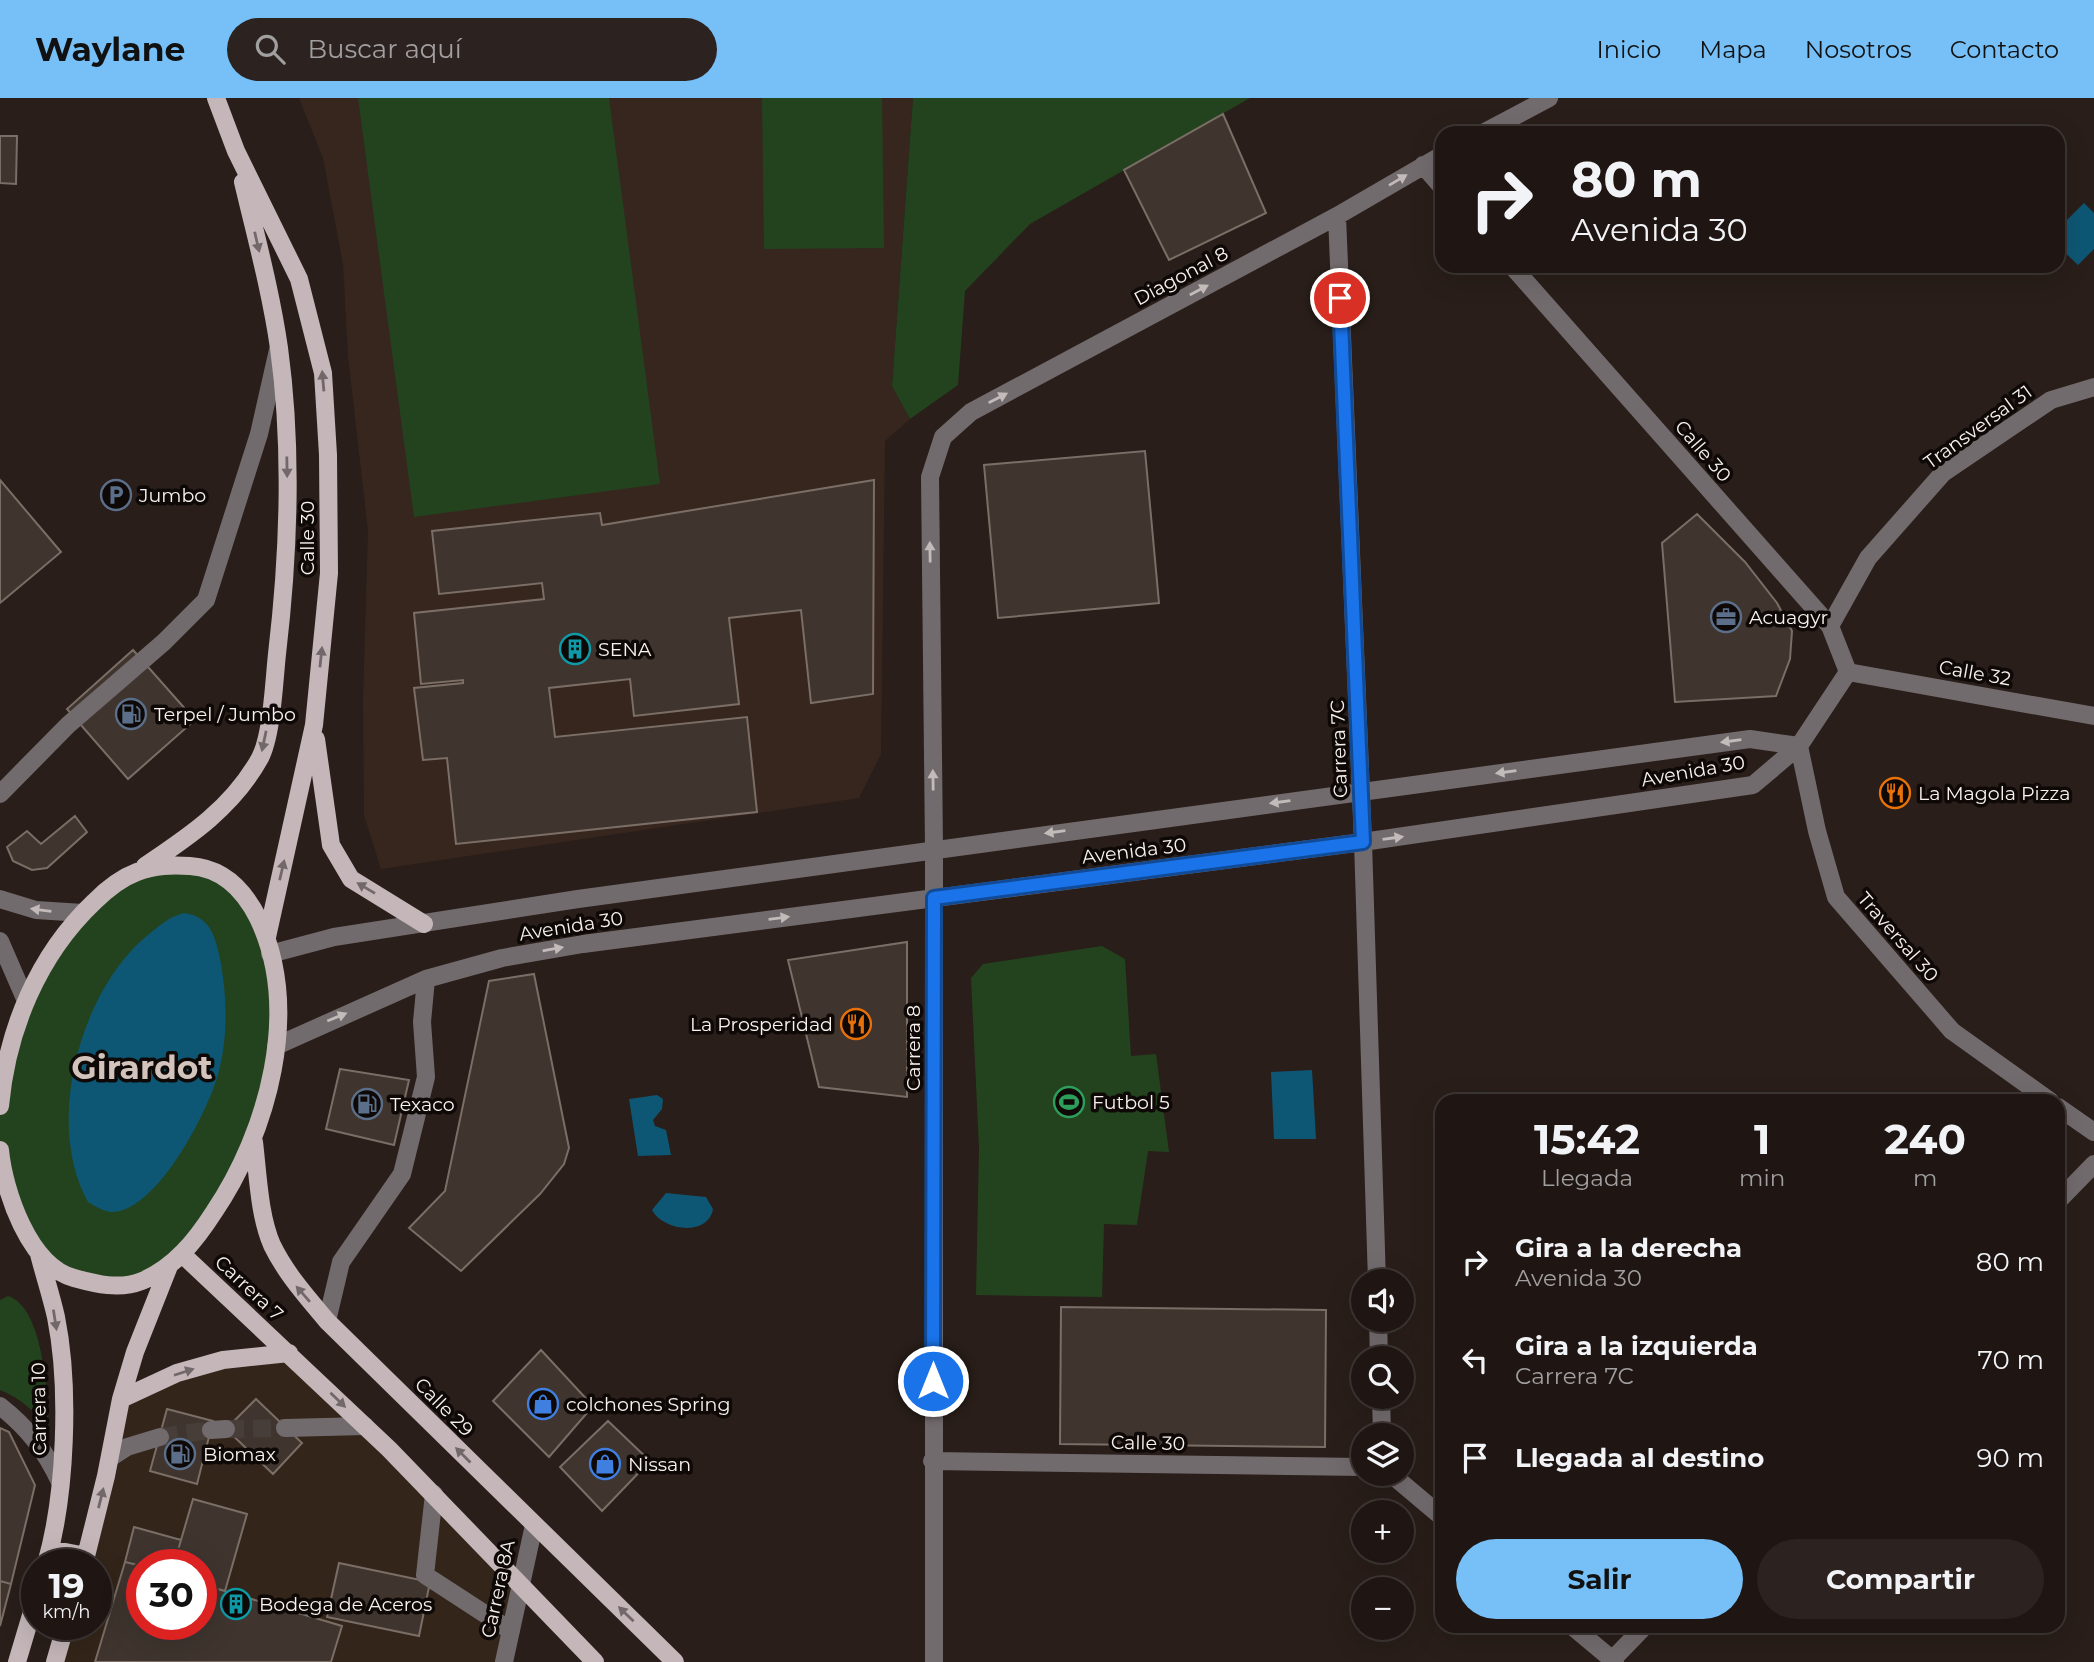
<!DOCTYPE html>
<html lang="es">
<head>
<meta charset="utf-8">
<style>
	body { margin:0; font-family:Montserrat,sans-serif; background:#2c2321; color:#f1f3f6; height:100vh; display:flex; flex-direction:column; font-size:26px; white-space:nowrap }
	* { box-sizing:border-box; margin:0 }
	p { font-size:23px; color:#a19fa0 }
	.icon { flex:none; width:38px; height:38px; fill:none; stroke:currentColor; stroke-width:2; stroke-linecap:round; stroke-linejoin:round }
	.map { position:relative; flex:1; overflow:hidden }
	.panel { position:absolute; left:1435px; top:996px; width:630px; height:539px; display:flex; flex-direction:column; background:#1f1613; border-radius:21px; box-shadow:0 7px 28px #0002,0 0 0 2px #3c3533 }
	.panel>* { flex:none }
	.banner { position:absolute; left:1435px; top:28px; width:630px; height:147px; border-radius:21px; box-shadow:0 7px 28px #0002,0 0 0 2px #3c3533; background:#1f1613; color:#f1f3f6; overflow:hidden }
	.tools { position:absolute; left:1351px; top:1171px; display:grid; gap:14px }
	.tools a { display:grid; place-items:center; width:63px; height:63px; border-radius:50%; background:#1f1613; box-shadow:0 7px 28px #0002,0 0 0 2px #3c3533; font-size:35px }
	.speed { position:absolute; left:21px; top:1451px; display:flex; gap:14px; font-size:35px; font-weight:700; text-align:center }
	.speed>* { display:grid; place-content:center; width:91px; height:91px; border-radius:50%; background:#1f1613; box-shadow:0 7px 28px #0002,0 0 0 2px #3c3533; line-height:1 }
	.speed small { font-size:18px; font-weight:400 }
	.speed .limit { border:10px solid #d22; background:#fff; color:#111 }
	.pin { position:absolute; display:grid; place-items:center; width:60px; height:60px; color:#fff; margin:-30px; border:4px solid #fff; border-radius:50%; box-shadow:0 2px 7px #0007 }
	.me { position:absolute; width:77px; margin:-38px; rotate:0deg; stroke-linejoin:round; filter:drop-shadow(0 0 5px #0008) }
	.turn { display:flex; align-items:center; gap:24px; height:147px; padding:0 21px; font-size:32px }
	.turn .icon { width:91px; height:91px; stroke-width:2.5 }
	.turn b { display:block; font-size:49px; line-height:60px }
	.eta { display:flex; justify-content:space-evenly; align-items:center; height:119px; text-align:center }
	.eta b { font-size:42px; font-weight:700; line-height:49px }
	.button { display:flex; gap:14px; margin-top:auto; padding:14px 21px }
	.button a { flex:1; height:80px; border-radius:42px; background:#76c0f7; color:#111; font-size:28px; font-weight:700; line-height:80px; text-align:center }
	.button a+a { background:#2c2321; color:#f1f3f6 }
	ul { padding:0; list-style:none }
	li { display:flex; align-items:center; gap:21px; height:98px; padding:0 21px }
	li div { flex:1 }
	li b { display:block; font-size:26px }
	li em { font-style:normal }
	header { display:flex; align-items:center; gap:42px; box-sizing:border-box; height:98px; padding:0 35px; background:#76c0f7; color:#111 }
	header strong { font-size:33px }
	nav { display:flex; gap:38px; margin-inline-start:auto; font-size:24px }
	.search { width:490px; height:63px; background:#2c2321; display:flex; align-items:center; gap:18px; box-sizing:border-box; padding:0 24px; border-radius:38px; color:#a19fa0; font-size:26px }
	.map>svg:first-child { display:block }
	.commercial { fill:#332519; fill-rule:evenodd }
	.built { fill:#37261e }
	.green { fill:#23431e }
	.water { fill:#0e5774 }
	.building { fill:#3f352e; stroke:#7a6e66; stroke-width:2 }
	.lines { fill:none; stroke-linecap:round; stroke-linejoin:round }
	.minor-tunnel { stroke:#483e39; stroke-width:18; stroke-dasharray:18 9; stroke-linecap:butt }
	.minor { stroke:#726b6d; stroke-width:18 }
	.major { stroke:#c4b6b9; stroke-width:18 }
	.oneway { fill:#c2bbba }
	.oneway2 { fill:#726869 }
	.route-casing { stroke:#114b97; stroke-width:18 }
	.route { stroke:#1a73e8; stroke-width:12 }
	.labels { text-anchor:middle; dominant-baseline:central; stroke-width:7; stroke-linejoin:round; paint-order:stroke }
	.street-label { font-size:19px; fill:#f8f1ed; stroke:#0e0907 }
	.poi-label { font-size:19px; fill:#f8f1ed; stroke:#0e0907; text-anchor:start }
	.town-label { font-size:33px; font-weight:bold; fill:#d2c4bc; stroke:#0e0907 }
</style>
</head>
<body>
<header>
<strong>Waylane</strong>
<div class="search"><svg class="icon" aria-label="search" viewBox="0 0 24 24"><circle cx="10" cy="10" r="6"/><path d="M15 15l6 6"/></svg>Buscar aquí</div>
<nav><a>Inicio</a><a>Mapa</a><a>Nosotros</a><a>Contacto</a></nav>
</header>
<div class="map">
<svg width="2094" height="1564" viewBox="0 0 2094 1564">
	<rect width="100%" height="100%" fill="#291e19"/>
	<path class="commercial" d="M291 1261 520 1489 504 1564H55L66 1526H96V1466H84L121 1304 177 1277ZM142 1466H201V1526H142Z"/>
	<path class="built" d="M299 0H913L892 288 910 321 885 343 881 656 859 700 381 771 364 717 363 602 368 433 348 258 343 166 323 60Z"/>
	<path class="green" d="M358 0H609L660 386 414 419Z
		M762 0H882L884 150 764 151Z
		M913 0H1250L1030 126 965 193 958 287 910 321 892 288Z
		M198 769 250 805 276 905 254 1043 182 1156 108 1189 39 1156 0 1052V1008L10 950 58 843 136 774Z
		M1102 848 1125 861 1131 958 1156 956 1169 1054 1148 1053 1137 1127 1104 1126 1102 1199 976 1197 979 1050 971 880 983 866Z
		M8 1198C44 1209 48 1301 49 1333 35 1313 22 1301 0 1292V1202Z"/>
	<path class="water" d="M2084 105 2094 115V151L2078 167 2058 148V131Z
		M184 815C212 819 216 841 221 866 227 902 228 937 219 973 209 1012 158 1112 113 1114 104 1114 95 1108 88 1104 44 1026 80 892 148 837 160 827 169 819 184 815Z
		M1312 972 1316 1041H1274L1271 974Z
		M657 997 663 1001 662 1011 653 1022 655 1028 666 1032 671 1057 638 1058 629 1001Z
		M666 1095 706 1099 713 1111C708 1139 663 1133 652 1112Z"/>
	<path class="building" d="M1223 16 1266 115 1169 162 1124 72Z
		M0 38H17L16 86 0 85Z
		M1145 353 1159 505 998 520 984 367Z
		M0 382 61 454 0 505Z
		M874 382 873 596 811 605 801 512 729 520 739 606 634 618 630 581 549 590 555 639 747 619 757 714 456 746 447 660 423 662 414 590 463 585V582L421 586 414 515 544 501 542 485 439 496 432 433 600 415 602 427Z
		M1697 416 1745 464 1777 505 1792 533 1790 561 1776 598 1675 604 1662 445Z
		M133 552 195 622 128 681 67 611Z
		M75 718 87 734 47 770 32 772 13 763 7 749 27 733 41 746Z
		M907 844V999L819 989 788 862Z
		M534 876 569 1050 564 1066 540 1096 461 1173 409 1130 445 1093 489 883Z
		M340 971 409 982 394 1047 326 1031Z
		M1061 1209 1326 1212 1325 1349 1060 1346Z
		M541 1252 593 1308 549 1359 493 1303Z
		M256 1301 302 1345 273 1376 226 1331Z
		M167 1311 213 1323 197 1386 150 1373Z
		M608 1323 650 1363 602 1413 560 1369Z
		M0 1330 9 1334 35 1387 11 1486 0 1483Z
		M193 1401 247 1416 225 1493 201 1486V1466H174Z
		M134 1429 181 1442 174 1466 142 1468 125 1464Z
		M125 1464 142 1468V1526H201V1486L342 1528 331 1564H95Z
		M339 1465 430 1484 419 1538 327 1519Z
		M0 1483 11 1486 0 1528Z"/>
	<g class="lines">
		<path class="minor-tunnel" d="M226 1331 285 1330
			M160 1339 211 1332"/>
		<path class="minor" d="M1483 35 1549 0
			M1423 67 1442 89
			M1337 118 1363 744 1377 1183
			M1512 168 1830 528 1848 574
			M1830 528 1868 460 1943 375 2051 302 2094 289
			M1848 574 2094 618
			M1799 648 1817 733 1836 799 1952 933 2050 1003
			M0 696 68 627 164 544 206 502 259 336 278 252
			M0 801 36 812 83 815
			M0 843 26 903
			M270 856 334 839 578 801 1750 641 1799 648
			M276 948 426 881 502 860 583 846 1363 744 1753 687 1799 648 1848 574
			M2058 1009 2094 1034
			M2058 1103 2094 1066
			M1378 1222 1379 1260
			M327 1223 341 1164 402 1076 426 979 422 924 426 881
			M1381 1298 1382 1337
			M0 1308C28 1330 45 1352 60 1384
			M285 1330 365 1328
			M211 1332 226 1331
			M110 1360 127 1349 160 1339
			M932 1363 1363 1369
			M1391 1376 1442 1419
			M434 1396 425 1477 511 1533
			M1572 1528 1615 1564
			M504 1564 534 1427
			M934 1564V750L930 379 943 339 971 314 1337 118 1442 57
			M1610 1564 1645 1528"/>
		<path class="major" d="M216 0 236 53 299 181 323 275 328 357 329 475 314 627 267 839
			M316 641 331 747 351 781 424 826
			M145 768C190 738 233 709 260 660 272 637 274 584 277 556 289 454 293 352 279 250 271 194 256 139 243 84
			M0 1008C7 932 38 857 94 804 106 792 121 780 137 774 155 767 172 767 190 768 223 770 244 792 258 820 302 912 268 1034 214 1114 196 1142 174 1170 142 1183 119 1192 96 1186 74 1180 29 1168 4 1093 0 1052
			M254 1044C258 1077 259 1117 272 1147 286 1176 307 1199 327 1223L675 1564
			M39 1156C44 1176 51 1197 56 1219 70 1289 66 1397 46 1466
			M182 1156 389 1351 595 1564
			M121 1301 177 1275 223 1262 289 1255
			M50 1451 86 1458
			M84 1466 106 1378 121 1301 135 1254 169 1168
			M17 1564 37 1497
			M55 1564 66 1526"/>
	</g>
	<defs><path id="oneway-solid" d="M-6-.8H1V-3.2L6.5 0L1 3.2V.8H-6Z" transform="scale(1.75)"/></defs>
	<g class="oneway">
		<use href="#oneway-solid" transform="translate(1398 82) rotate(-31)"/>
		<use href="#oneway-solid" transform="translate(1199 192) rotate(-28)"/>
		<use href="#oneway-solid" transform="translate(998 300) rotate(-27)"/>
		<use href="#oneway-solid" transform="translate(930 454) rotate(-91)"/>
		<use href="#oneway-solid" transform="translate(1731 643) rotate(172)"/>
		<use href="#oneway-solid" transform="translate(1506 674) rotate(172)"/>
		<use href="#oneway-solid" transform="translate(933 682) rotate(-91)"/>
		<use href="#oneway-solid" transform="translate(1280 704) rotate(172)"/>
		<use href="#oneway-solid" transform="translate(1055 734) rotate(172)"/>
		<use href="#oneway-solid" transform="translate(1393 740) rotate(-8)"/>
		<use href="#oneway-solid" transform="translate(41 812) rotate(-173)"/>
		<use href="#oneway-solid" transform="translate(779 820) rotate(-7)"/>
		<use href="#oneway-solid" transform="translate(553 851) rotate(-10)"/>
		<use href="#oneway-solid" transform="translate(337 919) rotate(-22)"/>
	</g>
	<g class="oneway2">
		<use href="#oneway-solid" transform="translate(257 144) rotate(77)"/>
		<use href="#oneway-solid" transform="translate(323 283) rotate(-95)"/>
		<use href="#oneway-solid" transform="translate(287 369) rotate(89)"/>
		<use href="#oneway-solid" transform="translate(321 559) rotate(-84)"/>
		<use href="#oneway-solid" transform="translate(264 643) rotate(102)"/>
		<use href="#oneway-solid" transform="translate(282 772) rotate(-77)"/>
		<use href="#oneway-solid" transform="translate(366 790) rotate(-149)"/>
		<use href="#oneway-solid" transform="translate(303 1196) rotate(-131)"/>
		<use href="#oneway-solid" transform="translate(55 1222) rotate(81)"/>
		<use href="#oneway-solid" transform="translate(184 1274) rotate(-18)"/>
		<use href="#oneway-solid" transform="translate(338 1302) rotate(44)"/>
		<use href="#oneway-solid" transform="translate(463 1357) rotate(-135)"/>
		<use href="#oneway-solid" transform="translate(101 1400) rotate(-76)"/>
		<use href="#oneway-solid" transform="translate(626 1516) rotate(-136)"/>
	</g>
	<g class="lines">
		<g class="route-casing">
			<path id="route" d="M933 1283 934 800 1363 744 1340 200"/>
		</g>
		<use href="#route" class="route"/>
	</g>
	<defs>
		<g id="parking-ring" transform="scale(1.575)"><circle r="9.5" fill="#0e0907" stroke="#5c6f8a" stroke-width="1.5"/><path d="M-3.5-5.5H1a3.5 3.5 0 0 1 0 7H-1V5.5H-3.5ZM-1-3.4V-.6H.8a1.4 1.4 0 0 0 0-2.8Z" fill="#5c6f8a"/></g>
		<g id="office-ring" transform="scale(1.575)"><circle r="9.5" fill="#0e0907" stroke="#5c6f8a" stroke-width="1.5"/><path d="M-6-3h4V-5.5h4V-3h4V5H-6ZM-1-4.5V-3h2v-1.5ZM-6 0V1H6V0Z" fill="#5c6f8a"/></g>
		<g id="building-ring" transform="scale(1.575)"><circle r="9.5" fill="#0e0907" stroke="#0f9aa8" stroke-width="1.5"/><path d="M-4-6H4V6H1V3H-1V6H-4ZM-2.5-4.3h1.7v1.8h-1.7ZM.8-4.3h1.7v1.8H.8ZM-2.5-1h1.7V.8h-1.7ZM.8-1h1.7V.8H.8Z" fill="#0f9aa8"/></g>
		<g id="fuel-ring" transform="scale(1.575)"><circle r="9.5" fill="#0e0907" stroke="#5c6f8a" stroke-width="1.5"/><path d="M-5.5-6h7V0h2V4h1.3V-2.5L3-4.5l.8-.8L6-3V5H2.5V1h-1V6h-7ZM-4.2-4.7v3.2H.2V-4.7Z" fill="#5c6f8a"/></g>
		<g id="restaurant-ring" transform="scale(1.575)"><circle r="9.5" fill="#0e0907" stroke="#e8710a" stroke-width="1.5"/><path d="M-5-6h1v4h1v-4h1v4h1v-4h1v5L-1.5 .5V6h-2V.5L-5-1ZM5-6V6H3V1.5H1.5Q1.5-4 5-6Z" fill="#e8710a"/></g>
		<g id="stadium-ring" transform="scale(1.575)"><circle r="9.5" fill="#0e0907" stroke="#2e9e5b" stroke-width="1.5"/><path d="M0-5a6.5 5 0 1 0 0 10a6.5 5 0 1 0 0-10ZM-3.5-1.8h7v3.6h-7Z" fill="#2e9e5b"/></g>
		<g id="shop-ring" transform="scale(1.575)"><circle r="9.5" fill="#0e0907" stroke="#3f7fe0" stroke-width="1.5"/><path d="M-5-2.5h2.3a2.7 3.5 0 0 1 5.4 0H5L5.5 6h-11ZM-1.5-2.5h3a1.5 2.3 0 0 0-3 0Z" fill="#3f7fe0"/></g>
	</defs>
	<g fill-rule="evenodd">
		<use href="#parking-ring" x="116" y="397"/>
		<use href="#office-ring" x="1726" y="519"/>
		<use href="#building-ring" x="575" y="551"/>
		<use href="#fuel-ring" x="131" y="616"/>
		<use href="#restaurant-ring" x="1895" y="695"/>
		<use href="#restaurant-ring" x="856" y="926"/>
		<use href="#stadium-ring" x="1069" y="1004"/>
		<use href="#fuel-ring" x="367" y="1006"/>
		<use href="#shop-ring" x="543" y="1306"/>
		<use href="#fuel-ring" x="180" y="1356"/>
		<use href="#shop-ring" x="605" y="1366"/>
		<use href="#building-ring" x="236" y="1506"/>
	</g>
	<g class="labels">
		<g class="street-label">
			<text transform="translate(1181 178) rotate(-28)">Diagonal 8</text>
			<text transform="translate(1978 329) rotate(-36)">Transversal 31</text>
			<text transform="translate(1703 353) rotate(49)">Calle 30</text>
			<text transform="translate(307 440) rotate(-90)">Calle 30</text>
			<text transform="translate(1975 575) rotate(10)">Calle 32</text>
			<text transform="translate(1339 651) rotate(-92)">Carrera 7C</text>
			<text transform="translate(1693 673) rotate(-10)">Avenida 30</text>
			<text transform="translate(1134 753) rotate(-7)">Avenida 30</text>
			<text transform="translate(571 828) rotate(-9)">Avenida 30</text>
			<text transform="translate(1898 839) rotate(49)">Traversal 30</text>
			<text transform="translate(913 950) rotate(-90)">Carrera 8</text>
			<text transform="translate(249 1190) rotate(43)">Carrera 7</text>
			<text transform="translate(444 1309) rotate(45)">Calle 29</text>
			<text transform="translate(39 1311) rotate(-91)">Carrera 10</text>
			<text transform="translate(1148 1345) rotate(1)">Calle 30</text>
			<text transform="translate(498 1491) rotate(-78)">Carrera 8A</text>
		</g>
		<g class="poi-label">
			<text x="139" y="397">Jumbo</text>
			<text x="1749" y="519">Acuagyr</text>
			<text x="598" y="551">SENA</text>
			<text x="154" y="616">Terpel / Jumbo</text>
			<text x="1918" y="695">La Magola Pizza</text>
			<text x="833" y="926" text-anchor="end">La Prosperidad</text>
			<text x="1092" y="1004">Futbol 5</text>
			<text x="390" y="1006">Texaco</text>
			<text x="566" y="1306">colchones Spring</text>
			<text x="203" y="1356">Biomax</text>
			<text x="628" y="1366">Nissan</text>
			<text x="259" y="1506">Bodega de Aceros</text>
		</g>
		<g class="town-label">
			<text x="142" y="969">Girardot</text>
		</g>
	</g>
</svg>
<div class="tools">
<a><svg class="icon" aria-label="sound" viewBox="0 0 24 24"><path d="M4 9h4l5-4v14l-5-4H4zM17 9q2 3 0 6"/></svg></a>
<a><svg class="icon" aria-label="search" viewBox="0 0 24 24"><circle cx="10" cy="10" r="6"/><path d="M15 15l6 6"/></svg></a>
<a><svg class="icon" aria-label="layers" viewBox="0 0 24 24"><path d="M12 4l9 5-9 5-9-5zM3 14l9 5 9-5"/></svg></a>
<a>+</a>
<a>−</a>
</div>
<div class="speed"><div>19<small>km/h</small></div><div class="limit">30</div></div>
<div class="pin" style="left:1340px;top:200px;background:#d93025"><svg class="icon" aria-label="arrive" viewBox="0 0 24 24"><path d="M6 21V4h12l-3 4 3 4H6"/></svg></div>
<svg class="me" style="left:933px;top:1283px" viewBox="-20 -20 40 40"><circle r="17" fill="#1a73e8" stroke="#fff" stroke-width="3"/><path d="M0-11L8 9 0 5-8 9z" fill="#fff"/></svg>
<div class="banner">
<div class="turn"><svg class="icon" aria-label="right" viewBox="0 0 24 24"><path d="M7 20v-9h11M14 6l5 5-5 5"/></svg><div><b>80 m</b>Avenida 30</div></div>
</div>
<section class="panel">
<div class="eta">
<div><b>15:42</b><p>Llegada</p></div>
<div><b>1</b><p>min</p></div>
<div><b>240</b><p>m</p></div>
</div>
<ul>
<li><svg class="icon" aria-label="right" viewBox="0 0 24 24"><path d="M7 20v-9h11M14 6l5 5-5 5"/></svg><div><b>Gira a la derecha</b><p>Avenida 30</p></div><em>80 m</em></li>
<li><svg class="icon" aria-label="left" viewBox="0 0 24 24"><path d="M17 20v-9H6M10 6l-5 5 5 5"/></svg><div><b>Gira a la izquierda</b><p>Carrera 7C</p></div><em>70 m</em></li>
<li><svg class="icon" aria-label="arrive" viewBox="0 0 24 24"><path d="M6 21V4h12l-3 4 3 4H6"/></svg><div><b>Llegada al destino</b></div><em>90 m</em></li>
</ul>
<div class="button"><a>Salir</a><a>Compartir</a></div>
</section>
</div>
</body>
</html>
